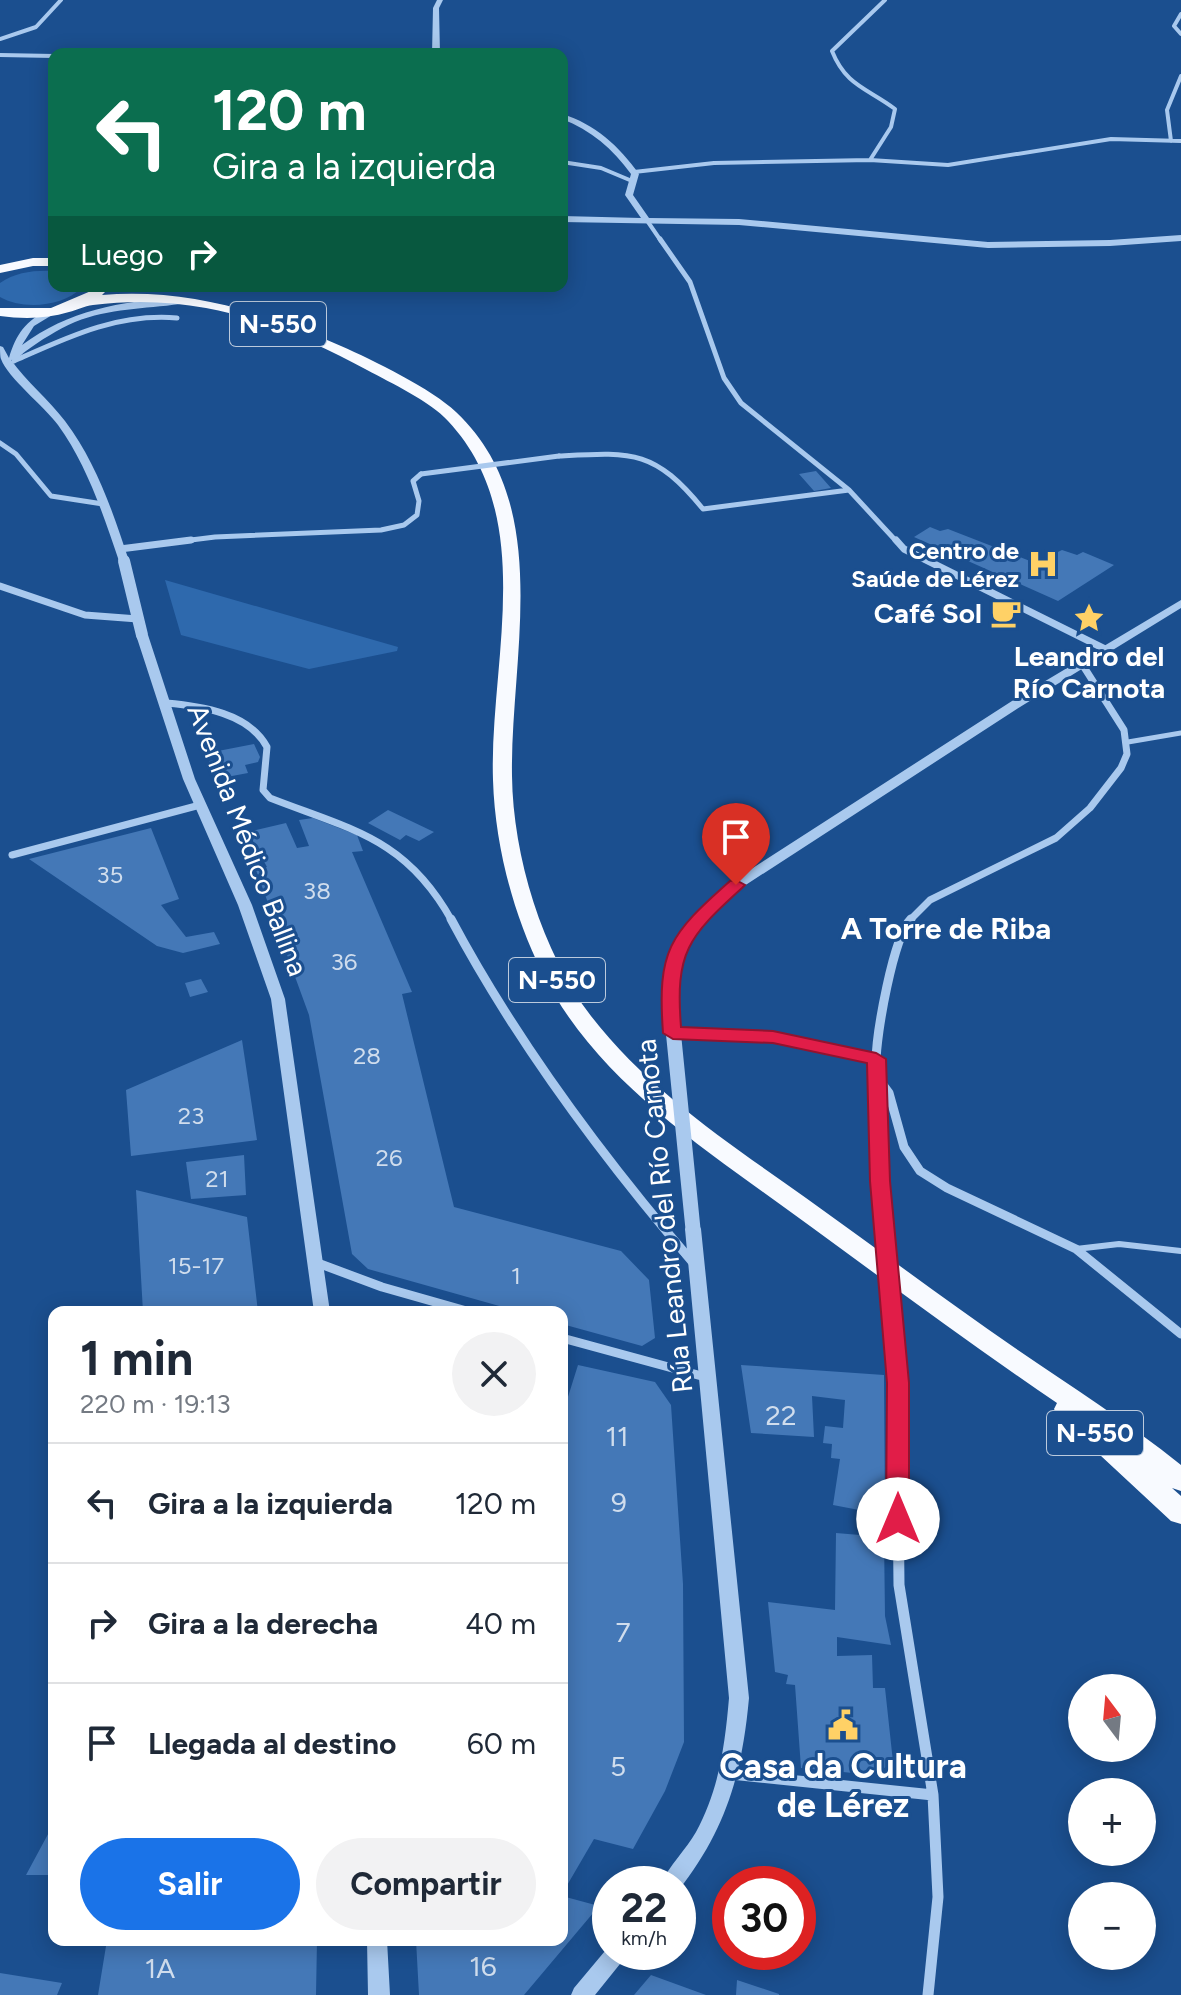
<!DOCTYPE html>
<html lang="es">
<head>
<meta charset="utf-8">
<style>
	body { margin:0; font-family:Figtree,sans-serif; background:#f2f2f3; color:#1f2937; height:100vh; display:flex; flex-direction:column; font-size:30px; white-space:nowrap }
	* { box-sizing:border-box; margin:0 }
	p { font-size:26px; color:#747a83 }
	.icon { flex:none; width:44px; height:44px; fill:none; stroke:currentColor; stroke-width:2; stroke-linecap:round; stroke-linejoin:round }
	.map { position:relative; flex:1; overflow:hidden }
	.details { position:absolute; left:48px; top:1306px; width:520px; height:640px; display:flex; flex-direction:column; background:#fff; border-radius:16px; box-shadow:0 4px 20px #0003 }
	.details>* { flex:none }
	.banner { position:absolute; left:48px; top:48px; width:520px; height:244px; border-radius:16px; box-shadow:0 4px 20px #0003; background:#0b6e4f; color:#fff; overflow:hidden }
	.needle { width:52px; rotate:344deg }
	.controls { position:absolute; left:1068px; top:1674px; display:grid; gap:16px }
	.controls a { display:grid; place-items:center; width:88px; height:88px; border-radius:50%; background:#fff; box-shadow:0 4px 20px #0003; font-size:40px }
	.speed { position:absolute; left:592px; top:1866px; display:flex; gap:16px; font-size:40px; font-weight:700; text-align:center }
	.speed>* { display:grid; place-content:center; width:104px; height:104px; border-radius:50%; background:#fff; box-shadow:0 4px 20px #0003; line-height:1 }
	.speed small { font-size:20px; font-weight:400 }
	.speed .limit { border:12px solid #d22; background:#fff; color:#111 }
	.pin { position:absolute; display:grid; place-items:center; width:68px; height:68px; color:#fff; margin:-82px -34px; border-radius:50% 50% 50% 0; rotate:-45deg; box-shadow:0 0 8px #0007 }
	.pin .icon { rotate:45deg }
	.me { position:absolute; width:88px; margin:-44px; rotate:0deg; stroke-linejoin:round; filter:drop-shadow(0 0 6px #0008) }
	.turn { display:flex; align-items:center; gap:28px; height:168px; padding:0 32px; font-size:36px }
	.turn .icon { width:104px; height:104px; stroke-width:2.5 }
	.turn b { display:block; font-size:56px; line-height:68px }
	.then { display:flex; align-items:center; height:76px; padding:0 32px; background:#0003; gap:16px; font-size:30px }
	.round { display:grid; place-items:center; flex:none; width:84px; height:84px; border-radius:42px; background:#f2f2f3 }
	.overview { display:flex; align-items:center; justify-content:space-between; height:136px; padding:0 32px }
	h1 { font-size:48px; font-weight:700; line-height:60px }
	.cta { display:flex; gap:16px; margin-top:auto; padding:16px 32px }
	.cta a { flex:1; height:92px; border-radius:48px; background:#1a73e8; color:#fff; font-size:32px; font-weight:700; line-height:92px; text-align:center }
	.cta a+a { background:#f2f2f3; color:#1f2937 }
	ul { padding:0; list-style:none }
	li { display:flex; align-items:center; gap:24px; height:120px; padding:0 32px; border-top:2px solid #e0e1e3 }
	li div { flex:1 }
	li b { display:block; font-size:30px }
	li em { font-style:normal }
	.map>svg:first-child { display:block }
	.green { fill:#2e69ad }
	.building { fill:#4478b7 }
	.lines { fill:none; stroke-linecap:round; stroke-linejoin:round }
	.service-far1 { stroke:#a9c9ee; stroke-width:5 }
	.service { stroke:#a9c9ee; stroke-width:6 }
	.minor-far4 { stroke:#a9c9ee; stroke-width:4 }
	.minor-far3 { stroke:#a9c9ee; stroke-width:5 }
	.minor-far2 { stroke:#a9c9ee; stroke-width:7 }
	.minor-far1 { stroke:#a9c9ee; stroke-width:9 }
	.minor { stroke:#a9c9ee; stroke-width:11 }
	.tertiary { fill:#a9c9ee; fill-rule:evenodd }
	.trunk { fill:#f8faff; fill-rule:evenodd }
	.minor-bridge-far1 { stroke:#a9c9ee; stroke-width:5 }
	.minor-bridge { stroke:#a9c9ee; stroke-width:9 }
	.tertiary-bridge-far1 { stroke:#a9c9ee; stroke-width:12 }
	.tertiary-bridge { stroke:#a9c9ee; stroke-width:15 }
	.route { fill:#e11d48; stroke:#92132f; stroke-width:2 }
	.labels { text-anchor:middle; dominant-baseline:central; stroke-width:6; stroke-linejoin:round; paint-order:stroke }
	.far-poi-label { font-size:24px; font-weight:bold; fill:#fff; stroke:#1b4f8f; text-anchor:end }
	.number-label { font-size:24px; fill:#d0dded }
	.shield { fill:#1b4f8f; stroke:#bbcadd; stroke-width:2 }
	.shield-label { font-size:26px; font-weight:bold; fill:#fff }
	.poi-label { font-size:28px; font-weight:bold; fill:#fff; stroke:#1b4f8f; text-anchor:end }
	.street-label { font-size:28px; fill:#fff; stroke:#1b4f8f }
	.near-number-label { font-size:28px; fill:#d0dded }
	.neighbourhood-label { font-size:30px; font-weight:bold; fill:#fff; stroke:#1b4f8f }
	.near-poi-label { font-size:34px; font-weight:bold; fill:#fff; stroke:#1b4f8f }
</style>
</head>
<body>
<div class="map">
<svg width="1181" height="1995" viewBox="0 0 1181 1995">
	<rect width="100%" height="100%" fill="#1b4f8f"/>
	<path class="green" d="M54 271V286L81 288C63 307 22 310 0 297V283C16 272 35 270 54 271Z
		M165 580 398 647 397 651 309 669 181 635Z"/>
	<path class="building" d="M816 471 831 488 814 491 799 474Z
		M930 527 940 531 948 529 1035 563 1062 550 1077 555 1083 552 1114 565 1058 601 914 537Z
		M254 744 260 757 258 762 245 765 248 773 216 779 209 761 221 759 218 751Z
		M388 810 434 832 419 841 406 835 400 840 368 823Z
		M313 818 357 835 363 851 352 852 412 992 402 994 454 1207 621 1251 649 1280 655 1338 642 1346 562 1324V1312H521L368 1269 352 1254 309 1015 256 870 267 867 248 832 286 823 297 848 309 846 299 820Z
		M151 828 179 899 161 905 186 937 214 932 220 944 183 953 157 946 29 859Z
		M201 979 208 992 190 997 185 983Z
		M242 1040 257 1140 131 1156 126 1090Z
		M244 1155 246 1195 191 1199 186 1162Z
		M136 1190 247 1217 258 1312H143Z
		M578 1365 655 1382 671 1405 683 1584 684 1742 665 1791 633 1849 594 1839 562 1894V1555L566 1541 562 1524V1474L567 1457 562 1456V1416Z
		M741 1365 884 1375 885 1515 833 1505 840 1459 831 1458 832 1444 823 1443 825 1426 843 1428 845 1400 812 1396 814 1437 751 1433Z
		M836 1533 884 1537 885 1616 891 1645 837 1637V1656L872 1655 873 1688H885L893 1762 874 1775 801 1768 795 1685 786 1684 788 1675 775 1672 768 1602 835 1610Z
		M54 1823V1875H26Z
		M562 1896 599 1906 524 1995H419L416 1940H562Z
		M107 1940H317L316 1995H98Z
		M0 1973 62 1983 57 1995H0Z
		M651 1975 706 1995H634Z
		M737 1980 779 1994V1995H736Z"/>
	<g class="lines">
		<path class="service-far1" d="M1128 742 1181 733"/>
		<path class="service" d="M675 1033 773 1037 876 1059
			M1076 1249 1119 1244 1181 1251"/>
		<path class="minor-far4" d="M1181 14 1174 26 1181 34
			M0 39 36 27 61 0
			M0 55 54 56
			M1171 141 1167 110 1181 76
			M870 160 891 127 895 109C867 88 846 86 832 51L885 0
			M562 162 601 168 632 181
			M634 172 714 163 870 160 948 165 1111 139 1181 141
			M646 219 661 241"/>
		<path class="minor-far3" d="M660 239 690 282 724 378 741 403 849 490 897 542
			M14 361C68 337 117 313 177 318
			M0 443 16 454 51 496 103 504
			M559 456C632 452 654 449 703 509L849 490
			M175 542 215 537 381 530 404 525 417 515 419 501 413 481 421 474"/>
		<path class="minor-far2" d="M896 540 904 549 1105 649
			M120 549 191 540
			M0 586 85 615 138 619
			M166 703C201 706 249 713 267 747L263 790 270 798C352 830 406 838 452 921
			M12 855 200 805
			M909 921 930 900 1056 838 1090 808 1121 768 1127 754 1124 730 1082 664"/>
		<path class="minor-far1" d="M451 919C517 1043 603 1158 695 1265
			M877 1077 889 1093 904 1147 920 1171 947 1188 1076 1249 1181 1334
			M880 1181C879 1142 876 1102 876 1063 876 1035 893 937 911 919
			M315 1262 382 1287 470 1312
			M562 1338 709 1378
			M896 1356 897 1397"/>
		<path class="minor" d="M897 1395 899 1585 933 1795 938 1897 928 1995
			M731 1774 933 1795"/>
		<path class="tertiary" d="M437 0H443L439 8 440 54H432L433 8Z
			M562 114C595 124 619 146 639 174L633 195 649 218 739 219 988 242 1110 240 1181 235V241L1110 246 988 248 739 225 562 222V216L641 218 625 195 631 174C613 149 591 130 562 119Z
			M177 299 181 302 180 304C144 309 110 308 75 322 57 330 41 340 26 351 19 356 19 360 11 360 27 382 48 399 65 421 96 462 113 512 129 561L124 564 119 561C103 514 87 465 58 425 44 406 8 378 1 359 0 357 0 348 0 346L3 347 9 358C16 334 26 320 49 310L57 312 34 326 22 345C68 311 121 300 177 299Z
			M1181 600V608L1020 707 741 888C704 917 682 941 676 989L669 993 664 992 662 989C669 942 695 911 731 882L1012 701Z
			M142 632 148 635 195 779 252 905 285 999 330 1312H314L271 999 238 905 183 779 136 635Z
			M693 1223 699 1225 701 1229 749 1698C742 1774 726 1830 678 1891V1884H661C669 1865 686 1850 696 1832 719 1790 725 1745 729 1698L685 1229 687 1225Z
			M367 1940H387L390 1995H368Z
			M610 1945V1952H627L624 1959 595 1995H571L574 1988Z"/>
		<path class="trunk" d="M33 258H54V266H33L0 273V265Z
			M98 288 105 292 102 295C187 288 265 312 341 346 373 360 432 389 456 412 555 505 510 657 512 776 513 856 542 952 591 1016 649 1091 730 1144 806 1198 876 1248 944 1299 1015 1348 1070 1386 1128 1422 1181 1465V1491L1172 1488 1181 1496V1524L1171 1521 1058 1416 1054 1409 1057 1403C973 1346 892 1286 810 1226 713 1154 597 1084 542 972 513 914 495 845 493 780 489 663 539 518 448 421 430 401 391 383 367 370 318 343 261 318 206 308 169 301 131 300 93 305 84 306 77 310 69 312 46 319 23 319 0 316V308H51Z"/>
		<path class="minor-bridge-far1" d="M421 474 559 456"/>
		<path class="minor-bridge" d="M880 1181 896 1356"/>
		<path class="tertiary-bridge-far1" d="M124 561 142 635"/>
		<path class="tertiary-bridge" d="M669 989 693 1229"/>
	</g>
	<path class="route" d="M736 880 745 885 742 888C688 937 675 952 681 1027L773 1031 876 1053 886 1059 890 1181 909 1383V1519L906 1526 898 1529 889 1526 886 1519 887 1383 870 1181 867 1063 773 1043 673 1039 663 1033C657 950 669 935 730 881Z"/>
	<defs>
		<g id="hospital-bare" transform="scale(2.4)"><path d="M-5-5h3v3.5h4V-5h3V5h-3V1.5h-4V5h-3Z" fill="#ffd166" stroke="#1b4f8f" stroke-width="2.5" paint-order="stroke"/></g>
		<g id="cafe-bare" transform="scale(2.4)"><path d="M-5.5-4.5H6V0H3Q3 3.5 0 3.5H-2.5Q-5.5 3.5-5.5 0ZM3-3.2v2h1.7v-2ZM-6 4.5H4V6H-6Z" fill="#ffd166" stroke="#1b4f8f" stroke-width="2.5" paint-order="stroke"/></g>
		<g id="sight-bare" transform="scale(2.4)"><path d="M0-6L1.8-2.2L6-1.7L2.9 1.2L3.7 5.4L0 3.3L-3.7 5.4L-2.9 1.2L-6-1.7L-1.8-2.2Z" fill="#ffd166" stroke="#1b4f8f" stroke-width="2.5" paint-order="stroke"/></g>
		<g id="civic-bare" transform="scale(2.4)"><path d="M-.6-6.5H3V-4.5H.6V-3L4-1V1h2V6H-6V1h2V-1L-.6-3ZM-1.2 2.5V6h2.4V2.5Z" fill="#ffd166" stroke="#1b4f8f" stroke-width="2.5" paint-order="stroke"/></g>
	</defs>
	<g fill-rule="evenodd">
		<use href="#hospital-bare" x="1043" y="564"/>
		<use href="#cafe-bare" x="1006" y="613"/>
		<use href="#sight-bare" x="1089" y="618"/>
		<use href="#civic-bare" x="843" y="1725"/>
	</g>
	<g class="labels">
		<g class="far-poi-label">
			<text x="1019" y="550">Centro de<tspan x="1019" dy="28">Saúde de Lérez</tspan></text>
		</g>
		<g class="number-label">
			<text x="110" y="874">35</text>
			<text x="317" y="890">38</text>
			<text x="344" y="961">36</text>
			<text x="367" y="1055">28</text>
			<text x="191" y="1115">23</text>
			<text x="389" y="1157">26</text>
			<text x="217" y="1178">21</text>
			<text x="196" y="1265">15-17</text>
			<text x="516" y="1275">1</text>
		</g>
		<g class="shield">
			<rect x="230" y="302" width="96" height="44" rx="6"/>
			<rect x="509" y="958" width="96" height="44" rx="6"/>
			<rect x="1047" y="1411" width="96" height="44" rx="6"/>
		</g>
		<g class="shield-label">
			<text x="278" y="324">N-550</text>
			<text x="557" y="980">N-550</text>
			<text x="1095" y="1433">N-550</text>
		</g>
		<g class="poi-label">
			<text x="982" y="613">Café Sol</text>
			<text x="1089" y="656" text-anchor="middle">Leandro del<tspan x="1089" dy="32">Río Carnota</tspan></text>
		</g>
		<g class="street-label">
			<text transform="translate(248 840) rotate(69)">Avenida Médico Ballina</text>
			<text transform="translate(664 1216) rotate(-96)">Rúa Leandro del Río Carnota</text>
		</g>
		<g class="near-number-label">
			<text x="781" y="1415">22</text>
			<text x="617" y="1436">11</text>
			<text x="619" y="1502">9</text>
			<text x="623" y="1632">7</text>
			<text x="618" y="1766">5</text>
			<text x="483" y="1966">16</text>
			<text x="160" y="1968">1A</text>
		</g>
		<g class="neighbourhood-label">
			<text x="946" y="928">A Torre de Riba</text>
		</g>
		<g class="near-poi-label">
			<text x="843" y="1766">Casa da Cultura<tspan x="843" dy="39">de Lérez</tspan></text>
		</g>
	</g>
</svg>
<div class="controls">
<a><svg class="needle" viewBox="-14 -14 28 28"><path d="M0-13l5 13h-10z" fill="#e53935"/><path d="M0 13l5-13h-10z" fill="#747a83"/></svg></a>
<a>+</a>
<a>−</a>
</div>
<div class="speed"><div>22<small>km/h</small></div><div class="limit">30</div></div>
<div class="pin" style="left:736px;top:885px;background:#d93025"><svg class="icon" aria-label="arrive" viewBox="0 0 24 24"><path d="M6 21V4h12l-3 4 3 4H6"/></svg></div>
<svg class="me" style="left:898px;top:1519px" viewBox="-20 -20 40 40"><circle r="19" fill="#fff"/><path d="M0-13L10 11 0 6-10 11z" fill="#e11d48"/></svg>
<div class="banner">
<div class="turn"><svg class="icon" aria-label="left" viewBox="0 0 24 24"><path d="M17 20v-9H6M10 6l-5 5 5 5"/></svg><div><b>120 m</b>Gira a la izquierda</div></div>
<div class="then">Luego<svg class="icon" aria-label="right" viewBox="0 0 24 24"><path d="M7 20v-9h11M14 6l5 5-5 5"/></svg></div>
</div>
<section class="details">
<div class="overview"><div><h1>1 min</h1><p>220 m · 19:13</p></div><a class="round"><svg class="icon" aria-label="close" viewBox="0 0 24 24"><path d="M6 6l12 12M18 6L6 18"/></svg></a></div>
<ul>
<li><svg class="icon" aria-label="left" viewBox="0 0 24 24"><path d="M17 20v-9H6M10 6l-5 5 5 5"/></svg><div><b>Gira a la izquierda</b></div><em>120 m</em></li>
<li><svg class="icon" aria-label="right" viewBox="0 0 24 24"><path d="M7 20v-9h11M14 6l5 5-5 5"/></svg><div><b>Gira a la derecha</b></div><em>40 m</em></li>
<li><svg class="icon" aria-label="arrive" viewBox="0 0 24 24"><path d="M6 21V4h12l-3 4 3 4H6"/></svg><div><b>Llegada al destino</b></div><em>60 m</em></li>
</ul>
<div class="cta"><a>Salir</a><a>Compartir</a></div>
</section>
</div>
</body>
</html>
